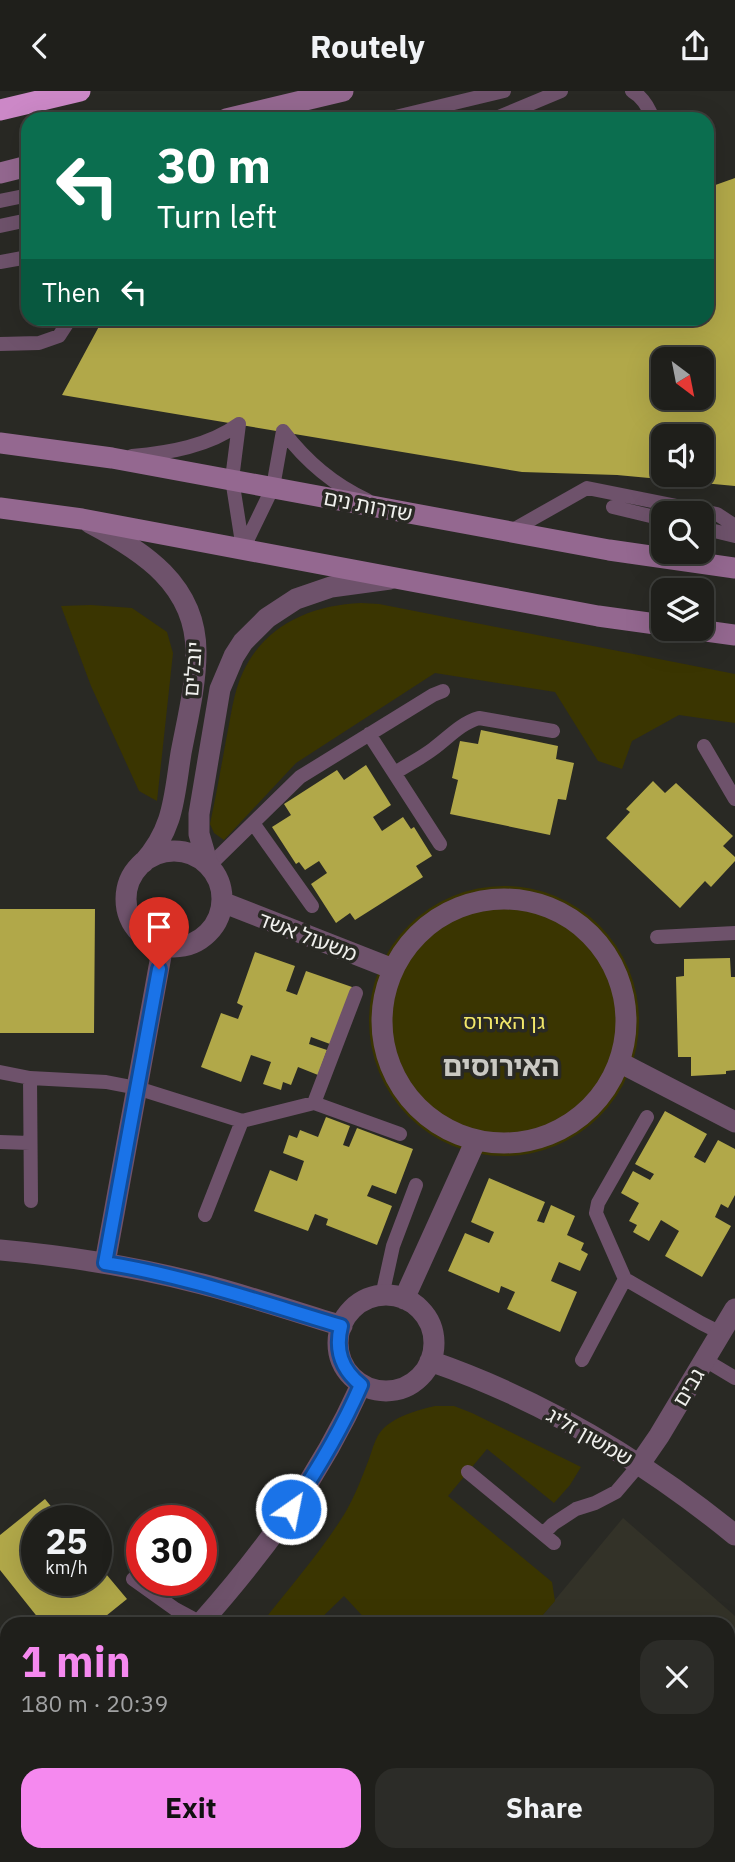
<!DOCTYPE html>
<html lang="en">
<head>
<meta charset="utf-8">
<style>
	body { margin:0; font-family:"IBM Plex Sans","Noto Sans Hebrew",sans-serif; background:#2c2c28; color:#f1f3f6; height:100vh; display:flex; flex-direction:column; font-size:26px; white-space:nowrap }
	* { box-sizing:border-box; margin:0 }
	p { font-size:23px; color:#a1a2a3 }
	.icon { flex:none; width:38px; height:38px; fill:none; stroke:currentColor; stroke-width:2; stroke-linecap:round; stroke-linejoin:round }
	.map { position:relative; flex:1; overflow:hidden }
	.side { position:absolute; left:0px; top:1526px; width:735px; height:245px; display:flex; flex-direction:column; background:#1f1f1b; border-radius:21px 21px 0 0; box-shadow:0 7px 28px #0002,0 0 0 2px #3c3d3a }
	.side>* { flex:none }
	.hud { position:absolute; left:21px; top:21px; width:693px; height:214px; border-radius:21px; box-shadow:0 7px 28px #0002,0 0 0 2px #3c3d3a; background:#0b6e4f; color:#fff; overflow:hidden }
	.needle { width:46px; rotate:148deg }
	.buttons { position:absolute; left:651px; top:256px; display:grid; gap:14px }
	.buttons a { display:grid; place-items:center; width:63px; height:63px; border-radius:14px; background:#1f1f1b; box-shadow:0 7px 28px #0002,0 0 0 2px #3c3d3a; font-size:35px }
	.speed { position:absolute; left:21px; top:1414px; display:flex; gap:14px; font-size:35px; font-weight:700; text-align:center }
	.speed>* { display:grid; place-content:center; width:91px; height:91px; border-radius:50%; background:#1f1f1b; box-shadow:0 7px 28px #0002,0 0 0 2px #3c3d3a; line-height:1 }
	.speed small { font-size:18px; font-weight:400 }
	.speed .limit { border:10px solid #d22; background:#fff; color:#111 }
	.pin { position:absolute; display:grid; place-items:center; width:60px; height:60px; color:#fff; margin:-72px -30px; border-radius:50% 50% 50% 0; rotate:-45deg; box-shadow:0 0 7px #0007 }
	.pin .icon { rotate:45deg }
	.me { position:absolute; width:77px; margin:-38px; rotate:33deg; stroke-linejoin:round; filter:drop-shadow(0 0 5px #0008) }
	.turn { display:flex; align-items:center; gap:24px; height:147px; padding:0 21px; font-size:32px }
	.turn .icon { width:91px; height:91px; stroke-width:2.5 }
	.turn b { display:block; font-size:49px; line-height:60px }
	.then { display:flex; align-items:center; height:66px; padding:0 21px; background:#0003; gap:14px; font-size:26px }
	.round { display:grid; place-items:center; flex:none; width:74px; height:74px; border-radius:21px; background:#2c2c28 }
	.overview { display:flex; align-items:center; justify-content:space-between; height:119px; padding:0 21px }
	h1 { font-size:42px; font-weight:700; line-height:52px; color:#f589ef }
	.action { display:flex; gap:14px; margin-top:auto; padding:14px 21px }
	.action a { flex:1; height:80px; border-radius:21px; background:#f589ef; color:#111; font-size:28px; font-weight:700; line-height:80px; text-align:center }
	.action a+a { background:#2c2c28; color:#f1f3f6 }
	header { display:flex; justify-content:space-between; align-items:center; height:91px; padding:0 21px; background:#1f1f1b; font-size:32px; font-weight:700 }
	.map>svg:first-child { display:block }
	.built { fill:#333228 }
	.green { fill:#3a3501 }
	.building { fill:#b1a849; fill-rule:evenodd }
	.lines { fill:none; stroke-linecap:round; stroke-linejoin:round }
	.lane { stroke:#6e526b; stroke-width:14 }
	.street { stroke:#6e526b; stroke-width:21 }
	.secondary { stroke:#946890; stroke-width:21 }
	.highway { stroke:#cc88c7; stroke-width:21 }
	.route-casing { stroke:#114b97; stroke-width:18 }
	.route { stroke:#1a73e8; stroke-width:12 }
	.labels { text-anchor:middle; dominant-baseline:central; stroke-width:7; stroke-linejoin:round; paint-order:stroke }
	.street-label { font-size:21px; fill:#f0f0ed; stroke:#292924 }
	.park-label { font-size:21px; fill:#f3e86a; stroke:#292924 }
	.district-label { font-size:28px; font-weight:bold; fill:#cac9c3; stroke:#292924 }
</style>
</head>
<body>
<header><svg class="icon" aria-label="back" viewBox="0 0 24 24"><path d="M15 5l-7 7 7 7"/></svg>Routely<svg class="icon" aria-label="share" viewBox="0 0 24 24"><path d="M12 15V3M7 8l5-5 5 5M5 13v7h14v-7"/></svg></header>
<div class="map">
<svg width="735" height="1771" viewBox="0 0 735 1771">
	<rect width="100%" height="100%" fill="#292924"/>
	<path class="built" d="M623 1427 735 1525V1557L728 1563V1533H535Z
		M734 1571 735 1771H601L594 1764H728V1577Z"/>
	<path class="green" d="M361 512 379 513 735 583V632L679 624 632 650 622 678 598 670 555 601 435 582 296 672 224 749 214 742 210 733C216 705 221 677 226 649 231 626 233 602 243 581 265 534 311 514 361 512Z
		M91 514 132 517 167 541 173 562 157 710 139 700 91 595 61 515Z
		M369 930a135 135 0 1 1 270 0a135 135 0 1 1-270 0Z
		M435 1315H454L472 1322 581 1376 570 1394 554 1412 487 1358 448 1405 552 1491 555 1510 535 1533H370L344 1505 315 1533H261C289 1497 321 1461 345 1422 355 1405 362 1386 369 1368 373 1357 375 1347 382 1339 395 1325 418 1319 435 1315Z"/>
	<path class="building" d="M735 87V395L617 384 522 381 62 304 103 228H707V97ZM663 268H702V306H663ZM663 345H702V383H663Z
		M481 639 558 655 556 668 574 672 566 709 558 708 550 744 450 723 458 689 452 687 460 650 478 653Z
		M366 674 391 714 373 726 382 740 403 726 411 738 414 736 432 765 416 775 423 786 355 829 350 822 336 832 311 793 327 782 319 770 305 779 299 771 296 773 272 736 291 724 284 713 337 679 344 689Z
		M653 690 665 702 676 692 733 745 723 755 735 766V770L711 796 705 790 680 817 606 747 630 721 626 718Z
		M0 818H95L94 942H0Z
		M255 861 295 875 286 900 297 904 306 880 352 896 330 953 311 946 309 953 327 959 318 984 298 976 291 994 283 991 281 999 263 993 271 971 251 964 241 991 201 976 221 922 238 928 243 915 237 912Z
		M730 867 731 886H735V979L726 980V983L691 985V966H678L676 886 684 885V868Z
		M665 1020 707 1043 694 1066 705 1072 718 1049 735 1058V1104L728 1117 721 1113 715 1126 731 1135 702 1186 665 1165 679 1140 661 1129 649 1150 633 1141 637 1134 629 1130 639 1112 621 1102 633 1080 650 1089 654 1083 635 1073Z
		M326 1026 350 1035 343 1054 349 1056 357 1037 413 1058 396 1103 372 1094 367 1105 392 1115 377 1154 326 1134 328 1128 315 1123 308 1140 254 1120 270 1079 297 1090 304 1070 283 1062 289 1044 297 1047 300 1039 318 1046Z
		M489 1087 545 1111 537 1130 544 1132 551 1114 575 1125 567 1144 584 1152 581 1159 588 1163 580 1180 559 1171 551 1190 577 1201 560 1241 507 1218 515 1201 501 1195 499 1202 448 1180 465 1142 489 1152 494 1141 471 1131Z
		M45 1408 63 1430H37V1489H96V1471L127 1508 96 1533H43L0 1479V1444Z
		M735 1716V1771H687L682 1766 684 1764H728V1723Z
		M24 1764H111L116 1771H29Z
		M250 1764H279L286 1771H243Z
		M364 1764H429L430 1765 425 1771H356Z
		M515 1764H587L594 1771H522Z"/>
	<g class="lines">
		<path class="lane" d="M632 0C643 6 649 17 653 28
			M387 28 504 0
			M494 28 561 0
			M0 110 24 105
			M0 135 28 129
			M0 171 28 166
			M0 253 39 252 59 245 70 228
			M239 333 232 388 243 458
			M283 340C305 369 334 394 367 409
			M132 365C169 362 209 355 239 333
			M613 416 663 428
			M702 437 735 445
			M511 440 587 397 717 423 735 435
			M243 458 273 396 283 340
			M369 643 440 753
			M704 655 735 708
			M395 682C407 674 421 667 433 658 448 647 461 632 479 627L553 640
			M253 732 312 815
			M209 775 300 686 433 604 443 600
			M657 846 735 842
			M0 981 30 987 106 991 137 997 242 1030 314 1012 356 902
			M30 987 31 1110
			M314 1012 400 1043
			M647 1026 598 1112 596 1122 625 1188 701 1232 721 1242
			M0 1051 30 1052
			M205 1124 242 1030
			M382 1205 393 1155 416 1094
			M582 1269 625 1188
			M705 1269 735 1287
			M468 1381 554 1452
			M543 1443 553 1433 576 1418 595 1412 616 1401 639 1374
			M133 1488 175 1518 201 1532"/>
		<path class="street" d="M90 432C143 460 196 494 196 561 196 595 187 630 181 662 174 706 174 738 143 772
			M126 808a48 48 0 1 1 96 0a48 48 0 1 1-96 0Z
			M208 774 199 743V723L220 598 234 565 243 551 267 527 296 508 331 496 390 488
			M382 930a122 122 0 1 1 244 0a122 122 0 1 1-244 0Z
			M222 811 393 878
			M619 971 735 1031
			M0 1159C68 1165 136 1176 202 1193 249 1205 295 1221 342 1235
			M105 1172 163 854
			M338 1252a48 48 0 1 1 96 0a48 48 0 1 1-96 0Z
			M404 1208 476 1049
			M430 1270C543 1309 643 1369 735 1444
			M639 1374 659 1345 735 1218
			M200 1533C265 1460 321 1383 361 1294
			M0 1561 7 1570
			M0 1703 7 1698
			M487 1764 493 1771
			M195 1771 202 1764"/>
		<path class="secondary" d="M226 28 343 0
			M0 82 28 75
			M0 352 112 367 609 459 735 477
			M0 417 82 428 598 525 663 534
			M684 537 735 544"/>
		<path class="highway" d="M0 19 80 0"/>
	</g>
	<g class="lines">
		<g class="route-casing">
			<path id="route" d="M159 878 105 1172C186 1185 263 1212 341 1235 335 1259 341 1278 361 1294 342 1338 318 1378 291 1418"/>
		</g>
		<use href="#route" class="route"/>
	</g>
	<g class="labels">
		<g class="street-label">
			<text transform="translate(368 414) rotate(11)">שדרות נים</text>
			<text transform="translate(192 578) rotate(-86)">יובלים</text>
			<text transform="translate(308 845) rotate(21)">משעול אשד</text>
			<text transform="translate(688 1296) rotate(-59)">גבים</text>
			<text transform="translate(590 1345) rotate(30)">שמשון זליג</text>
		</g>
		<g class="park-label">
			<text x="504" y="930">גן האירוס</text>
		</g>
		<g class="district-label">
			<text x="501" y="974">האירוסים</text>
		</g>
	</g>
</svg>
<div class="buttons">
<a><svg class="needle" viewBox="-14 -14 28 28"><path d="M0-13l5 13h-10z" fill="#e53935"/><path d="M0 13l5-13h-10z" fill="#a1a2a3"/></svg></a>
<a><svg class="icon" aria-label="sound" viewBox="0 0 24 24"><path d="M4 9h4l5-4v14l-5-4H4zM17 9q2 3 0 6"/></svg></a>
<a><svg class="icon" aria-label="search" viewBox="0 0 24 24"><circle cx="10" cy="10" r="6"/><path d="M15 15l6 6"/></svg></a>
<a><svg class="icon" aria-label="layers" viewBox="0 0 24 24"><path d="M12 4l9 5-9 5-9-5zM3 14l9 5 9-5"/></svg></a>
</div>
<div class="speed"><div>25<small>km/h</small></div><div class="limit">30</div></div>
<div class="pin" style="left:159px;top:878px;background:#d93025"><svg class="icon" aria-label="arrive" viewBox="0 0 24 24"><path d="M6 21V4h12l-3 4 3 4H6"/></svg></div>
<svg class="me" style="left:291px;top:1418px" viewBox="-20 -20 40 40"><circle r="17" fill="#1a73e8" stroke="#fff" stroke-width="3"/><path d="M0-11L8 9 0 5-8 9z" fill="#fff"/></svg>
<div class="hud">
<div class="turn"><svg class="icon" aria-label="left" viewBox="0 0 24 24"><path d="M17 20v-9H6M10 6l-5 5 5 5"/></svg><div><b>30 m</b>Turn left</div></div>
<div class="then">Then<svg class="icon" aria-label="left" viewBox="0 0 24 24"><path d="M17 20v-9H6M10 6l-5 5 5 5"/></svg></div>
</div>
<section class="side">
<div class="overview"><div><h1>1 min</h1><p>180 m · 20:39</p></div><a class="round"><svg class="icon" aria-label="close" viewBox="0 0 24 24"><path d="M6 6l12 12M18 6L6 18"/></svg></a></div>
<div class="action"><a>Exit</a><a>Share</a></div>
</section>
</div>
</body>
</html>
